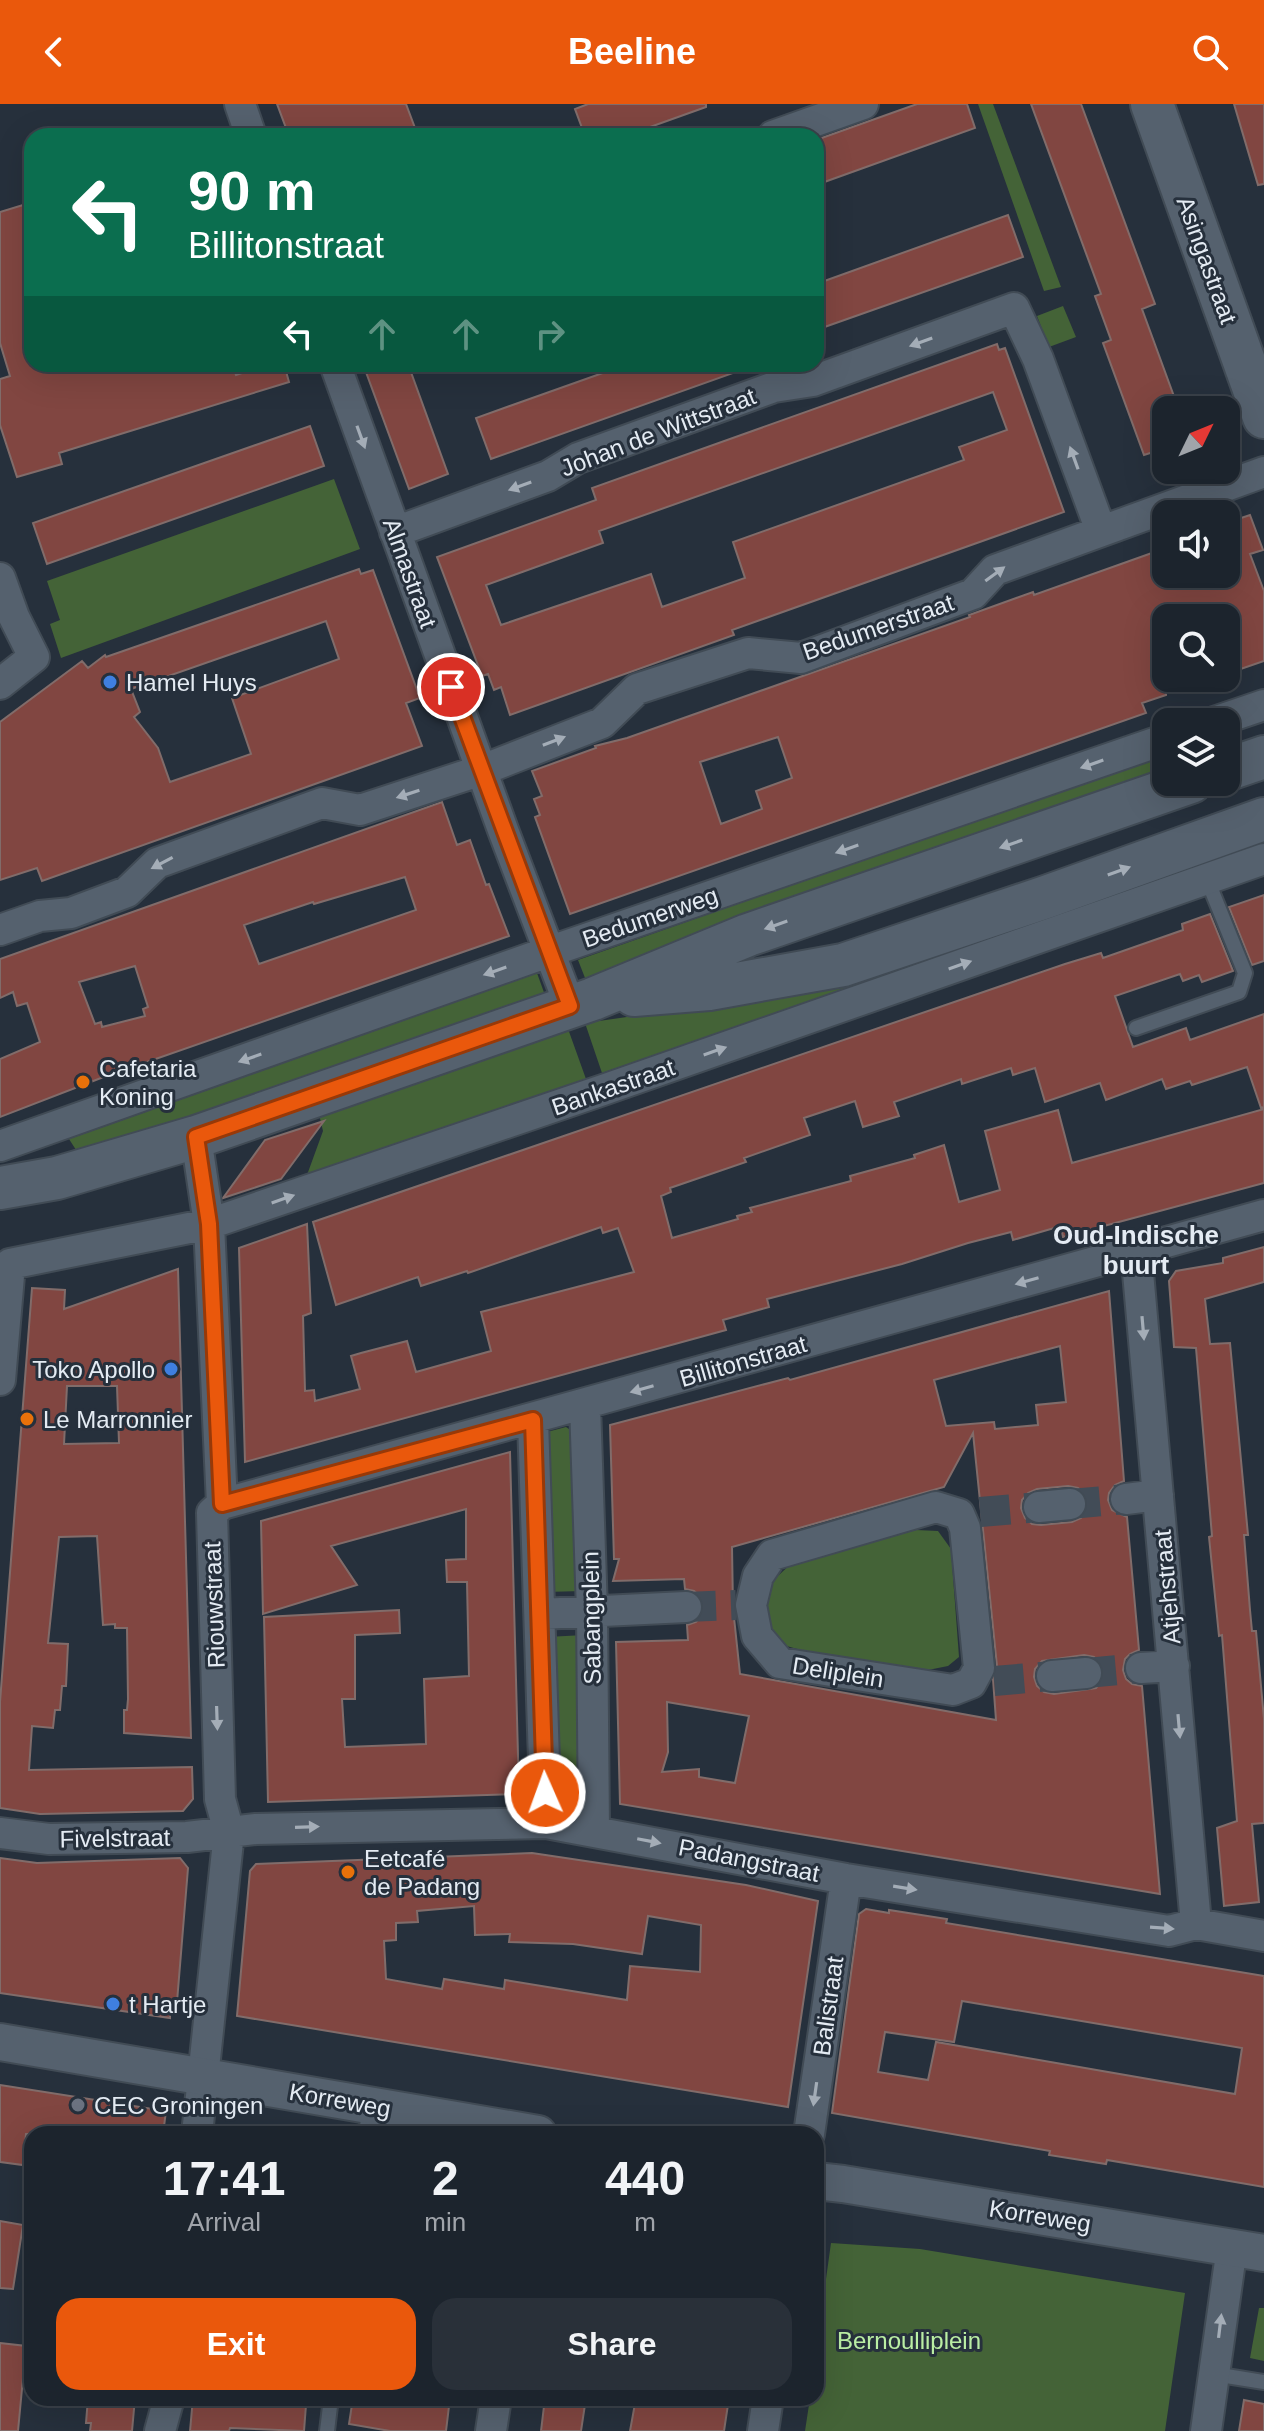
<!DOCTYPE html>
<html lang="en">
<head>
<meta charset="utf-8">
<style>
	body { margin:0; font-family:Helvetica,sans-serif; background:#293039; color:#f1f3f6; height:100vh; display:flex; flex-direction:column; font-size:30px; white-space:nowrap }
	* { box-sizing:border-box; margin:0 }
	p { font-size:26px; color:#a0a4aa }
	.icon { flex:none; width:44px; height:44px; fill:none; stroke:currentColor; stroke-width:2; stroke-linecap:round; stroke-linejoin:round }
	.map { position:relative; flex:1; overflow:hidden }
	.panel { position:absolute; left:24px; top:2022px; width:800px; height:280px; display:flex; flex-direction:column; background:#1c242d; border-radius:24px; box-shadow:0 8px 32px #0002,0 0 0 2px #3a4149 }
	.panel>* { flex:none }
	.banner { position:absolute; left:24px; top:24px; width:800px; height:244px; border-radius:24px; box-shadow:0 8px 32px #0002,0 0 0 2px #3a4149; background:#0b6e4f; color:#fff; overflow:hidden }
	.needle { width:52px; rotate:47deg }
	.buttons { position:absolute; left:1152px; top:292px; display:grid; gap:16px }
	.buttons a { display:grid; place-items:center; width:88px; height:88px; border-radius:16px; background:#1c242d; box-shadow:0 8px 32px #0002,0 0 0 2px #3a4149; font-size:40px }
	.pin { position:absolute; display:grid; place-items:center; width:68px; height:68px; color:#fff; margin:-34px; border:4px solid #fff; border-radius:50%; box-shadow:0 2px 8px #0007 }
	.me { position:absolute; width:88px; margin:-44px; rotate:358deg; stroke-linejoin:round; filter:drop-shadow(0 0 6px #0008) }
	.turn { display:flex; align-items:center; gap:28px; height:168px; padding:0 32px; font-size:36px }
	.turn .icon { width:104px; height:104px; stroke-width:2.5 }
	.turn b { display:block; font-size:56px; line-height:68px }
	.lanes { display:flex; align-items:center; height:76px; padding:0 32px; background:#0003; justify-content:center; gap:40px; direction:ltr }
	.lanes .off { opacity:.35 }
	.eta { display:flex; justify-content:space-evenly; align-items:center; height:136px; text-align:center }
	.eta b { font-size:48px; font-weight:800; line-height:56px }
	.button { display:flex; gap:16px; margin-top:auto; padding:16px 32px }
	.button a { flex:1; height:92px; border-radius:24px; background:#ea580c; color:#fff; font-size:32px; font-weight:800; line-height:92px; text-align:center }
	.button a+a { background:#293039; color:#f1f3f6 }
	header { display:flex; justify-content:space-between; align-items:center; height:104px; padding:0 32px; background:#ea580c; color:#fff; font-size:36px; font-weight:800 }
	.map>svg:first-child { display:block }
	.green { fill:#446337 }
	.building { fill:#814641; stroke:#816c6a; stroke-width:2; fill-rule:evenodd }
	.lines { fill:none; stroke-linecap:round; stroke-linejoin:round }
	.minor-tunnel { stroke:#424c57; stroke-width:30; stroke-dasharray:30 15; stroke-linecap:butt }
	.service-casing { stroke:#414b55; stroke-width:18 }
	.minor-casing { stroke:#414b55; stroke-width:34 }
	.tertiary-casing { stroke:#414b55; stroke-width:40 }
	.secondary-casing { stroke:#414b55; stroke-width:46 }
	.service { stroke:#55616e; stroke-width:14 }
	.minor { stroke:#55616e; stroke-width:30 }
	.tertiary { stroke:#55616e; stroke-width:36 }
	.secondary { stroke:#55616e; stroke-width:42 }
	.oneway { fill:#a4adb7 }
	.route-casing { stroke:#983908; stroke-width:20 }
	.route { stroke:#ea580c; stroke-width:14 }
	.shop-dot { fill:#3f7fe0; stroke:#26303c; stroke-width:3 }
	.food-dot { fill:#e8710a; stroke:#26303c; stroke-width:3 }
	.worship-dot { fill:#6b7280; stroke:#26303c; stroke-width:3 }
	.labels { text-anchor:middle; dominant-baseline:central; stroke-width:6; stroke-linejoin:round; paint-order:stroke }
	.street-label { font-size:24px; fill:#e4ebf3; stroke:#26303c }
	.poi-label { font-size:24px; fill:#e4ebf3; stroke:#26303c; text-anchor:start }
	.park-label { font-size:24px; fill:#baeea4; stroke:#26303c }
	.neighbourhood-label { font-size:26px; font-weight:bold; fill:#e4ebf3; stroke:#26303c }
</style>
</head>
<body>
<header><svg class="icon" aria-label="back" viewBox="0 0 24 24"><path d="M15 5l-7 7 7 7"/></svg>Beeline<svg class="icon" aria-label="search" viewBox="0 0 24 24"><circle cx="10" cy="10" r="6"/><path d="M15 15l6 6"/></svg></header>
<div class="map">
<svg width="1264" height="2327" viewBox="0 0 1264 2327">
	<rect width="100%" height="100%" fill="#26303c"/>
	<path class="green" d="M978 0H993L1061 183 1044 187Z
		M1063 202 1076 233 1049 243 1037 212Z
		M334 375 360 445 61 554 50 520 60 516 47 477Z
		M1166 649V675L587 879 578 856Z
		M1027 816 1029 823 602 969 585 919 794 889Z
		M537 869 546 894 78 1049 69 1035Z
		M567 922 586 975 307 1071 323 1027 318 1006Z
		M566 1323 575 1329 583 1487 545 1488 547 1328Z
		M916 1426 938 1427 951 1445 959 1553 948 1562 923 1567 829 1554 776 1539 768 1523 766 1483 794 1457Z
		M584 1531 583 1707 576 1711 560 1709 547 1533Z
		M831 2139 920 2145 1185 2189 1165 2327H805L810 2294H816V2247Z
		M1259 2204H1264V2257L1250 2254Z"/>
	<path class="building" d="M277 0H406L418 32H289Z
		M588 0H706V3L625 32H585L575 5Z
		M917 0H967L975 24 816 81V36Z
		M1031 0H1081L1155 200 1142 205 1179 306H1166V344L1144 351 1103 239 1111 236 1095 192 1101 190Z
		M1234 0H1264V80L1258 81Z
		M23 101 32 129V260H232L236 271 270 260H284L289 278 59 349 62 360 17 373 0 321V275L10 272 0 239V108Z
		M1008 111 1023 153 816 226V180Z
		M997 240 999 246 1005 244 1064 408 732 526 734 531 510 611 501 583 494 586 488 570 482 572 437 453 596 396 592 384ZM993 288 1007 326 959 343 964 356 733 438 745 474 662 503 651 470 501 521 486 481 603 439 599 427Z
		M363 260H408L448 370 409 385Z
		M628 260H749L750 263 491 355 476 314Z
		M310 322 324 362 47 460 33 419Z
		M1250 411 1263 446 1250 450 1264 487V557L1226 570V514H1160L1166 533V591L1142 599 1146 609 570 810 535 713 540 711 534 695 542 692 532 667 596 644 595 642 627 634 970 513 969 511 1033 488 1034 491 1166 444V470H1226V419ZM778 633 792 674 756 687 762 705 721 720 700 658Z
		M359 465 361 470 373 466 420 594 406 599 422 642 42 777 37 764 0 776V618L82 557 88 564 105 551 106 553ZM326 517 339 555 232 594 251 650 170 678 158 644 134 613 140 608 131 585Z
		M442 698 457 741 470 736 486 781 489 780 509 832 101 974 0 1013V955L40 938 27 899 17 902 13 888 0 894V855ZM405 773 416 806 259 860 244 821 313 798 314 800ZM135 862 148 903 143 905 145 912 102 923 101 918 95 920 79 878Z
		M1264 791V857L1252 861 1229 803Z
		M1210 810 1233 867 1202 878 1199 871 1183 877 1180 870 1115 892 1133 943 1186 924 1190 936 1264 910V1003L1261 1004 1247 963 1192 981 1190 977 1166 985 1162 975 1106 996 1100 979 1045 998 1035 964 1013 971 1011 964 962 980 961 975 894 998 899 1012 863 1023 855 997 804 1014 810 1031 744 1054 746 1058 670 1084 671 1088 661 1092 672 1134 738 1115 737 1112 752 1108 750 1104 851 1077 850 1072 915 1054 914 1051 944 1041 959 1098 1000 1086 985 1027 1058 1006 1072 1059 1264 1005V1079L1063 1133 1061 1122 1013 1136 1011 1128 968 1139 902 1160 767 1195 769 1203 723 1216 726 1226 245 1358 239 1144 307 1120 311 1209 303 1212 305 1287 314 1286 315 1297 360 1285 351 1252 361 1249 407 1237 416 1268 491 1247 481 1208 634 1168 618 1124 603 1129 601 1123 468 1169 467 1167 421 1182 418 1173 336 1201 313 1118 1065 860 1101 849 1103 854 1183 826 1182 820Z
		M324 1017 281 1075 223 1094 265 1036Z
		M1264 1143V1178L1205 1195 1210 1240 1230 1239 1248 1431H1244L1250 1506 1252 1527H1256L1264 1615V1719L1252 1720 1259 1798 1224 1802 1217 1724 1237 1717 1222 1531 1219 1532 1209 1433 1212 1432 1196 1244 1174 1243 1169 1177 1176 1167 1223 1159V1154Z
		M178 1165 191 1634 124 1629V1606H127L128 1595 127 1524H115V1520L103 1521 97 1432 59 1433 48 1539 68 1540 66 1582H62L60 1606H55L53 1624 32 1622 29 1666 192 1663 193 1695 183 1707 40 1710 0 1704V1598L32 1184 65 1186 64 1205ZM67 1282H117L119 1339 64 1340Z
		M1109 1187 1124 1377 1115 1381 1109 1389 1108 1396 1112 1406 1127 1413 1139 1546 1130 1550 1125 1555 1123 1566 1126 1575 1132 1580 1142 1582 1160 1790 620 1700 616 1538 688 1536 687 1521 696 1518 702 1512 704 1503 701 1493 694 1487 685 1485 684 1475 613 1477 619 1455H614L610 1321 788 1274 790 1276ZM1060 1242 1066 1298 1036 1301 1038 1321 995 1325 994 1318 946 1322 934 1276ZM973 1329 997 1562 993 1575 996 1616 740 1570 733 1504 732 1443 944 1383ZM1068 1382 1078 1384 1085 1390 1088 1398 1087 1407 1081 1414 1072 1418 1041 1421 1032 1420 1025 1414 1021 1404 1022 1396 1028 1389 1037 1385ZM1084 1551 1094 1553 1101 1559 1104 1567 1102 1577 1096 1584 1054 1590 1044 1588 1037 1582 1034 1573 1035 1565 1042 1557ZM667 1598 749 1612 735 1679 699 1673V1665L662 1668 668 1648Z
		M510 1348 519 1690 268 1698 264 1513 399 1506 400 1529 355 1531V1595H342L345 1643 426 1640 424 1575 469 1572 467 1478H447L446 1456 466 1455V1405L331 1442 357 1481 263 1510 261 1417Z
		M532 1749 746 1781 818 1797 788 2003 237 1912 250 1767 256 1760ZM474 1802 475 1831 510 1830 509 1838 573 1840 642 1850 648 1812 701 1821 700 1868 630 1862 627 1896 505 1876 504 1885 444 1875 442 1885 386 1875 384 1837 396 1836V1819L418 1818 417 1807Z
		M0 1754 37 1759 180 1754 188 1764 176 1910H170V1914L0 1889Z
		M866 1805 889 1809V1806L947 1815 946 1819 1264 1872V2083L1107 2056 1106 2060 1049 2051 1050 2047 832 2009 859 1810ZM962 1897 1242 1944 1235 1990 936 1938 928 1976 878 1968 885 1928 954 1938Z
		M0 1981 166 2007 163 2030H26L23 2061 0 2058Z
		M0 2117 23 2121 13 2185 0 2184Z
		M0 2239 26 2242 18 2327H0Z
		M88 2294H135L132 2327H90L91 2319H86Z
		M193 2294H256V2296L306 2301 304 2327 230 2324 229 2327H190Z
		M353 2294H450L446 2327H390L349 2320Z
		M545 2294H586L581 2327H541Z
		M636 2294H729L724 2327H630Z
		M1244 2296 1264 2300V2327H1239Z"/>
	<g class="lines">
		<path class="minor-tunnel" d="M1070 1400 1126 1395
			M980 1408 1039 1403
			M686 1503 736 1501
			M1086 1569 1141 1564
			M994 1577 1052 1572"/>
		<g class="service-casing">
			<path id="service" d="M1136 924 1239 888 1245 869 1207 775
				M366 2030 370 2001
				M1214 2270 1264 2278
				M327 2327 331 2294"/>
		</g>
		<g class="minor-casing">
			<path id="minor" d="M240 0 251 32
				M773 32 863 0
				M335 260 503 726 570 902
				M395 428 548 372 578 354 774 283 813 277 1014 204 1038 255 1101 427
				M0 474 14 513 34 553 0 580
				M1214 618 1264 601
				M0 826 40 812 71 809 127 788 157 759 322 699 360 706 482 666 602 619 637 585 748 549 801 554 973 490 995 466 1264 368
				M196 1033 209 1120 222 1400
				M0 1042 551 847 1166 635
				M1136 1146 1196 1820
				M0 1276 10 1160 209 1120 603 986 1264 755
				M585 1301 592 1507 594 1726
				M533 1316 546 1719
				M1126 1395 1158 1391
				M936 1403 959 1410 965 1424 979 1564 971 1579 953 1586 780 1559 757 1532 751 1501 758 1472 772 1451Z
				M1039 1403 1070 1400
				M540 1510 686 1503
				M1141 1564 1174 1562
				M1052 1572 1086 1569
				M0 1729 49 1735 187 1733 256 1725 546 1719 846 1775 1169 1827 1196 1820 1264 1832
				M197 2030 229 1728 220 1695 212 1409 222 1400 1264 1111
				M809 2030 846 1775
				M160 2327 169 2294
				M491 2327 496 2294
				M763 2327 768 2294
				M1206 2327 1232 2143"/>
		</g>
		<g class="tertiary-casing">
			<path id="tertiary" d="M0 1938 538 2030
				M816 2077 843 2080 1264 2149"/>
		</g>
		<g class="secondary-casing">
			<path id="secondary" d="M1152 0 1264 313
				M1226 666 1264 653
				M634 891 709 885 843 861 1046 793 1264 715
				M0 1084 57 1074 196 1033 593 895 748 831 1191 678"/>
		</g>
		<use href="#service" class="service"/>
		<use href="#minor" class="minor"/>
		<use href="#tertiary" class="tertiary"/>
		<use href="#secondary" class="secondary"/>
	</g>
	<defs><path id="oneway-solid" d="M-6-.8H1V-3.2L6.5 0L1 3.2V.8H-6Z" transform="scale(2)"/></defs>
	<g class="oneway">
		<use href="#oneway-solid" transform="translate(921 238) rotate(160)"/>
		<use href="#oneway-solid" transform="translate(361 333) rotate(70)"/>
		<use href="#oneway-solid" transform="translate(1074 354) rotate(-110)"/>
		<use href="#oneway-solid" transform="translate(520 382) rotate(160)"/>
		<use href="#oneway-solid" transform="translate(995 470) rotate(-36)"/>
		<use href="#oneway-solid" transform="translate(554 637) rotate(-21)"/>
		<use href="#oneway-solid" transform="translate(1092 660) rotate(161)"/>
		<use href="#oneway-solid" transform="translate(408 690) rotate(162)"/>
		<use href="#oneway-solid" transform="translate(1011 740) rotate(161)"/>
		<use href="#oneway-solid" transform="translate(847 745) rotate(161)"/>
		<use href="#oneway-solid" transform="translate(162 759) rotate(152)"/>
		<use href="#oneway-solid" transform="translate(1119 767) rotate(-20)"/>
		<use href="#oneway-solid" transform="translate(776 821) rotate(161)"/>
		<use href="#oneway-solid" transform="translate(960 861) rotate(-19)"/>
		<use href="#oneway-solid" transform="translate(495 867) rotate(161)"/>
		<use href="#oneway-solid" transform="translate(715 947) rotate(-19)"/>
		<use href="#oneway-solid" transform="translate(250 954) rotate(161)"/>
		<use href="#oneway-solid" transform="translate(283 1095) rotate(-19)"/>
		<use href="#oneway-solid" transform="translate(1027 1177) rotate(164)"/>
		<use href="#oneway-solid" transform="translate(1143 1224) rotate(85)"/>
		<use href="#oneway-solid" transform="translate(642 1285) rotate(164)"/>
		<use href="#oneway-solid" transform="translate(217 1614) rotate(88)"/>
		<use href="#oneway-solid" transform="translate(1179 1622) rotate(85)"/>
		<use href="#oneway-solid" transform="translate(307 1723) rotate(-2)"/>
		<use href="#oneway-solid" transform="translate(649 1737) rotate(11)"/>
		<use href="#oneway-solid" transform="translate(905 1784) rotate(9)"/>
		<use href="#oneway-solid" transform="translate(1162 1824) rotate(4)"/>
		<use href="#oneway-solid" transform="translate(815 1990) rotate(98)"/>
		<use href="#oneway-solid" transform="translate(1220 2222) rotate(-83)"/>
	</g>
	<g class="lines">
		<g class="route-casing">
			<path id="route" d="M451 583 570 902 196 1033 209 1120 222 1400 533 1316 545 1689"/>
		</g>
		<use href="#route" class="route"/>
	</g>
	<g class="shop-dot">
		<circle cx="110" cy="578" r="8"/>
		<circle cx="171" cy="1265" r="8"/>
		<circle cx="113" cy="1900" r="8"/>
	</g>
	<g class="food-dot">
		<circle cx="83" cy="978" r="8"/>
		<circle cx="27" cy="1315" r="8"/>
		<circle cx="348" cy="1768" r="8"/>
	</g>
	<circle class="worship-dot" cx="78" cy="2001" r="8"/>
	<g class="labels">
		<g class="street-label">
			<text transform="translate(1207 156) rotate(70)">Asingastraat</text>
			<text transform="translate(658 328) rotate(-21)">Johan de Wittstraat</text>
			<text transform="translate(410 469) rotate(70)">Almastraat</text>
			<text transform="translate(878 523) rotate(-19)">Bedumerstraat</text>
			<text transform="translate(650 813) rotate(-19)">Bedumerweg</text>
			<text transform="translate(613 983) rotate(-19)">Bankastraat</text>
			<text transform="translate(743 1257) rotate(-16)">Billitonstraat</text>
			<text transform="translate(1167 1483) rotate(-95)">Atjehstraat</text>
			<text transform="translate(214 1501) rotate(-92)">Riouwstraat</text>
			<text transform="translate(591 1514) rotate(-91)">Sabangplein</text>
			<text transform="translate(838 1568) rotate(9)">Deliplein</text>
			<text transform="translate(115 1734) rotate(-1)">Fivelstraat</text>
			<text transform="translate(749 1756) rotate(11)">Padangstraat</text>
			<text transform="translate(828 1902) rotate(-82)">Balistraat</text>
			<text transform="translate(340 1996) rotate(10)">Korreweg</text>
			<text transform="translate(1040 2112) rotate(9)">Korreweg</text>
		</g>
		<g class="poi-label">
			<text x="126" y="578">Hamel Huys</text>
			<text x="99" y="964">Cafetaria<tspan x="99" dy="28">Koning</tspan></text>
			<text x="155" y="1265" text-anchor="end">Toko Apollo</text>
			<text x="43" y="1315">Le Marronnier</text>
			<text x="364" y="1754">Eetcafé<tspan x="364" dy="28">de Padang</tspan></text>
			<text x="129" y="1900">t Hartje</text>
			<text x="94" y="2001">CEC Groningen</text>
		</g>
		<g class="park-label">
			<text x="909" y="2236">Bernoulliplein</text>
		</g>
		<g class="neighbourhood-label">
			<text x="1136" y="1131">Oud-Indische<tspan x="1136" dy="30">buurt</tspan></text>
		</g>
	</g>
</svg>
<div class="buttons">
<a><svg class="needle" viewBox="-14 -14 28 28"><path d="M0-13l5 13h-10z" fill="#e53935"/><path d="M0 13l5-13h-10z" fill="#a0a4aa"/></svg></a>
<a><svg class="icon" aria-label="sound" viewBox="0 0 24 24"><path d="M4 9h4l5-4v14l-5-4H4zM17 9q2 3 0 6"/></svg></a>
<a><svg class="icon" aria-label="search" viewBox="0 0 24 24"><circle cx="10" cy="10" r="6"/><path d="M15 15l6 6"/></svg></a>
<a><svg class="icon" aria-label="layers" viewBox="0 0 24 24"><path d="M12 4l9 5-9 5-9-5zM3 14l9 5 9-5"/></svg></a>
</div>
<div class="pin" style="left:451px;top:583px;background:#d93025"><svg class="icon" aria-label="arrive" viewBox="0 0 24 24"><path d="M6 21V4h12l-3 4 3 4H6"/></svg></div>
<svg class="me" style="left:545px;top:1689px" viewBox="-20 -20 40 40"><circle r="17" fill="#ea580c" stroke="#fff" stroke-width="3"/><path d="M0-11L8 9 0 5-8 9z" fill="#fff"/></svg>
<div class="banner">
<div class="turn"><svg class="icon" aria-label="left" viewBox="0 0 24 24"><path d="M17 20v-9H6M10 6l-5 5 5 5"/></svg><div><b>90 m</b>Billitonstraat</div></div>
<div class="lanes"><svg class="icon" aria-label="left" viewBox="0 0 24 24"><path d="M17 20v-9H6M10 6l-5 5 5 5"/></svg><svg class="icon off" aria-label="ahead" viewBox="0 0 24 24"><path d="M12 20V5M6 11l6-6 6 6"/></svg><svg class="icon off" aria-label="ahead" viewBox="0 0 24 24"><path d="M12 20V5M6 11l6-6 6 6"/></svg><svg class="icon off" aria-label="right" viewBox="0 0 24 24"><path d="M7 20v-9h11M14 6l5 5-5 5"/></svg></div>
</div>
<section class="panel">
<div class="eta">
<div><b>17:41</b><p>Arrival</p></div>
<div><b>2</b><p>min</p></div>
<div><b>440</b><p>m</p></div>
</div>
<div class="button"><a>Exit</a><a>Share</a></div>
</section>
</div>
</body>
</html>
